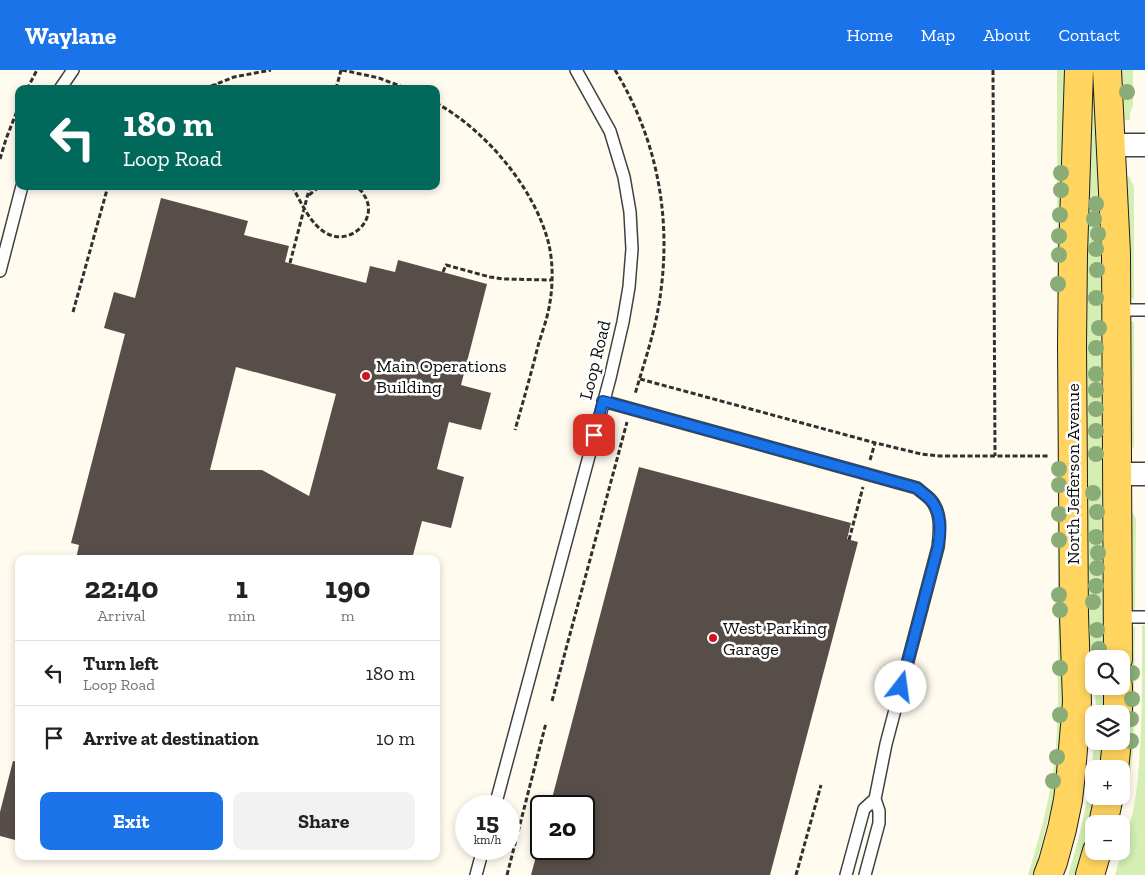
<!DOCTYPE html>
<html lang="en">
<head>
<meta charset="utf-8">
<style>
	body { margin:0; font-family:"Zilla Slab",serif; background:#f2f2f2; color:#222; height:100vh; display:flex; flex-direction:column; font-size:19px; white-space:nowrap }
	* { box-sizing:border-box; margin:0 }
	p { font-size:16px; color:#767676 }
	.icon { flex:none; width:28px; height:28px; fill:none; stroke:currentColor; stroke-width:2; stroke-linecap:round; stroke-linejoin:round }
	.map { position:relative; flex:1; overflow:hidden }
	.side { position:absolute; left:15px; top:485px; width:425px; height:305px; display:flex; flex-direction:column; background:#fff; border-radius:10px; box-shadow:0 2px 8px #0003 }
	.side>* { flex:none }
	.guide { position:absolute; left:15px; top:15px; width:425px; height:105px; border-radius:10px; box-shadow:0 2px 8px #0003; background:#00695c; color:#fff; overflow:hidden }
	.controls { position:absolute; left:1085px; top:580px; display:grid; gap:10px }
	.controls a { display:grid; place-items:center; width:45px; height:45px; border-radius:10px; background:#fff; box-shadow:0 2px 8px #0003; font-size:25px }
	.speed { position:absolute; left:455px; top:725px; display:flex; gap:10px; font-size:25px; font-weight:700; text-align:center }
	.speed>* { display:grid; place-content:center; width:65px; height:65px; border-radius:50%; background:#fff; box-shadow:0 2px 8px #0003; line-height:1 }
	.speed small { font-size:12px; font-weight:400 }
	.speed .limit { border:2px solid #111; border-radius:8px; background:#fff; color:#111 }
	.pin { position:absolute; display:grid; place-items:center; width:42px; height:42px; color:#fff; margin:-21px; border-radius:10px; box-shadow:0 2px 8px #0006 }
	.me { position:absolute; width:55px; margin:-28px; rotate:15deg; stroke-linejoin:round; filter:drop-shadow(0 0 4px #0008) }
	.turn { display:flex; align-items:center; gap:18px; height:105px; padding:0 25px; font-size:22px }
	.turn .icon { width:65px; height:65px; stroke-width:2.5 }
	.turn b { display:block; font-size:35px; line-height:42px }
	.eta { display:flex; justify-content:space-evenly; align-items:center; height:85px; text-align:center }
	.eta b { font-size:30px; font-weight:700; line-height:35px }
	.cta { display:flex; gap:10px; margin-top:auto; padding:10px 25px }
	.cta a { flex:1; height:58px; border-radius:10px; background:#1a73e8; color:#fff; font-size:20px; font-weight:700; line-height:58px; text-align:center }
	.cta a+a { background:#f2f2f2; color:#222 }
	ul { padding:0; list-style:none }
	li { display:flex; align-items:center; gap:15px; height:65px; padding:0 25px; border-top:1px solid #e0e0e0 }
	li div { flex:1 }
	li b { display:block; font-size:19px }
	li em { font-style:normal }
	header { display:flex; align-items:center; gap:30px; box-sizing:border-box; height:70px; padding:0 25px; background:#1a73e8; color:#fff }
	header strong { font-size:24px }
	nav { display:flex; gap:28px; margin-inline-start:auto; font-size:18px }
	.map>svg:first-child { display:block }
	.green { fill:#d4eeb3 }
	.building { fill:#584e49; fill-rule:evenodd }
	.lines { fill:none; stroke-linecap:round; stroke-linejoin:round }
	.service-casing { stroke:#414141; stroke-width:14 }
	.minor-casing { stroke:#414141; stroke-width:25 }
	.primary-casing { stroke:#1f1f1f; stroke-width:30 }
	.path { stroke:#303030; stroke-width:3; stroke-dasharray:5 2.5; stroke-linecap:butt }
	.service { stroke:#fff; stroke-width:11 }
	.minor { stroke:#fff; stroke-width:22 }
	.primary { stroke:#ffd45f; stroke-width:28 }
	.tree { fill:#8aad78 }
	.route-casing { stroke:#114b97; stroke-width:12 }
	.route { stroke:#1a73e8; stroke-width:9 }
	.poi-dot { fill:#ce1623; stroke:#fff; stroke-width:2 }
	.labels { text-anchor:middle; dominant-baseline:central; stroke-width:5; stroke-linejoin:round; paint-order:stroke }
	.street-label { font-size:18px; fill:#0e0e0e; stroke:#fff }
	.poi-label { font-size:18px; fill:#0e0e0e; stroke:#fff; text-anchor:start }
</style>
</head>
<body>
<header>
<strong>Waylane</strong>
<nav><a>Home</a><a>Map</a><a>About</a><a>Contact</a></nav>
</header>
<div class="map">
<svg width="1145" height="805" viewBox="0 0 1145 805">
	<rect width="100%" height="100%" fill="#fffbef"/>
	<path class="green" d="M1057 0H1068L1062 411V655L1058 702 1052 734 1038 788 1033 805H1028C1039 769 1049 733 1054 696 1057 675 1057 654 1058 634Z
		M1090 0H1095V50L1100 88 1104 157 1106 589H1094V615L1085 540 1086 115Z
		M1121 0H1133V36L1130 43V50H1124L1121 39Z
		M1127 106 1130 107C1130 111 1133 113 1134 117V230L1129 226 1124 110Z
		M1134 251V377L1131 378 1128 366V256L1131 252Z
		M1128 437H1132V441L1136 449 1135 540 1130 539Z
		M1142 555H1145V805H1115C1123 778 1132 751 1136 724 1143 669 1142 610 1142 555Z
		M1135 556 1133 683 1129 714 1125 712 1124 707 1130 638 1129 563 1132 558Z
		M1094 616H1106L1107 644H1096V634Z
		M1094 671H1105L1103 699H1094V726H1099C1094 753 1087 779 1079 805H1068C1082 761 1091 717 1094 671Z"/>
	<path class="building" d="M161 128 248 151 244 165 289 176 285 192 366 213 370 196 395 202 398 190 487 214 461 315 491 323 481 360 449 352 437 399 464 407 451 458 422 451 412 489H76L79 475 71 473 125 264 104 258 114 222 135 228ZM236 297 336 324 309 426 262 400H210Z
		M639 397 851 453 847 469 858 472 770 805H531L538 779H584V736H550Z
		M13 691 19 692V771L0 766V742Z"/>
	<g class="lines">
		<g class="service-casing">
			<path id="service" d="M60 19 73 0
				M0 201 22 116
				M1117 240H1145
				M603 331 917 418C921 422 926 425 930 429 942 442 940 461 938 477L886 674 875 729 879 741V753L865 805
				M1118 547H1145
				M495 736 610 308 623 252 629 217 632 179 630 142 624 107 610 61 576 0
				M476 805 483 779
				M846 805 864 739 875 729"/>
		</g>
		<g class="minor-casing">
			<path id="minor" d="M1111 75H1145
				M1117 404H1145"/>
		</g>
		<g class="primary-casing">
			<path id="primary" d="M1107 0 1116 183 1118 589
				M1118 616V644
				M1114 699 1117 671
				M1103 754 1109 726
				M1048 805 1053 792 1062 759 1068 730 1071 703 1077 632 1074 545 1072 275 1073 185 1079 0
				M1090 805 1097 781"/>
		</g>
		<path class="path" d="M342 0 379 8 408 19
			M615 0C656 67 671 143 661 220 657 256 645 290 635 324
			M993 0 995 386
			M215 14 217 19
			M27 19 37 0
			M204 19 234 7 271 0
			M336 19 341 0
			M436 33C486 60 536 120 549 175 553 193 553 214 550 232 548 247 542 262 538 276 531 304 523 332 515 360
			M0 89 6 69 19 36
			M292 116C301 132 310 154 326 163 350 177 380 149 364 125 363 122 359 119 356 116
			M309 125 320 116
			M290 193 310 116
			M443 202 446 195 490 207 504 209 551 210
			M73 242 108 116
			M640 309 872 372 921 384 940 386H1049
			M870 390 875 373
			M849 470 863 417
			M552 631 627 352
			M507 805 546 653
			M796 805 821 715"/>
		<use href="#service" class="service"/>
		<use href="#minor" class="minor"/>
		<use href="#primary" class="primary"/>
	</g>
	<g class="tree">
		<circle cx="1127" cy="22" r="8"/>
		<circle cx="1061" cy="103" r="8"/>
		<circle cx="1061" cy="120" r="8"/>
		<circle cx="1096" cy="134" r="8"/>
		<circle cx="1060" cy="145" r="8"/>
		<circle cx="1094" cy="149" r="8"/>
		<circle cx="1098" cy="164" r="8"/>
		<circle cx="1059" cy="166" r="8"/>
		<circle cx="1096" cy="179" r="8"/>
		<circle cx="1059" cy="185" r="8"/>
		<circle cx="1097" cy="200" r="8"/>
		<circle cx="1058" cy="214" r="8"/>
		<circle cx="1096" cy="228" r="8"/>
		<circle cx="1099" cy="258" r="8"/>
		<circle cx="1096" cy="278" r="8"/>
		<circle cx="1096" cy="304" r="8"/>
		<circle cx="1096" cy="320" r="8"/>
		<circle cx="1096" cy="339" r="8"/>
		<circle cx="1096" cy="361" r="8"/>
		<circle cx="1096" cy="384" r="8"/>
		<circle cx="1059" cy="399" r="8"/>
		<circle cx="1059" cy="415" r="8"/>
		<circle cx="1093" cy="423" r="8"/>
		<circle cx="1097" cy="442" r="8"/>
		<circle cx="1059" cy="444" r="8"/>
		<circle cx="1096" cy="467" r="8"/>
		<circle cx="1059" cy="470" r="8"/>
		<circle cx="1098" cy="483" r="8"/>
		<circle cx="1097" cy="498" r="8"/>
		<circle cx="1096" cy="516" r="8"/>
		<circle cx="1059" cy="525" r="8"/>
		<circle cx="1093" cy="532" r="8"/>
		<circle cx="1060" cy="540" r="8"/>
		<circle cx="1097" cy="560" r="8"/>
		<circle cx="1099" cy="579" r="8"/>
		<circle cx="1060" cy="598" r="8"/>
		<circle cx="1132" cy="603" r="8"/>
		<circle cx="1132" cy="629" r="8"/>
		<circle cx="1060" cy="645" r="8"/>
		<circle cx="1131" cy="649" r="8"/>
		<circle cx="1131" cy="671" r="8"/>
		<circle cx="1057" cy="687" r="8"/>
		<circle cx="1053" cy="711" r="8"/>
	</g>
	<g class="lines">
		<g class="route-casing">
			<path id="route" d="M594 365 603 331 917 418C921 422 926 425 930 429 942 442 941 461 938 477L901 617"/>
		</g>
		<use href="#route" class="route"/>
	</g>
	<g class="poi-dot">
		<circle cx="366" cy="306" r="5"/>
		<circle cx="713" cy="568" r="5"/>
	</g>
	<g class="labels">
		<g class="street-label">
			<text transform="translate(595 290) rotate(-76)">Loop Road</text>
			<text transform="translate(1073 404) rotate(-90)">North Jefferson Avenue</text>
		</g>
		<g class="poi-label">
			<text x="376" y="296">Main Operations<tspan x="376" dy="21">Building</tspan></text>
			<text x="723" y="558">West Parking<tspan x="723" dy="21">Garage</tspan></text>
		</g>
	</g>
</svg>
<div class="controls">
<a><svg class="icon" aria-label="search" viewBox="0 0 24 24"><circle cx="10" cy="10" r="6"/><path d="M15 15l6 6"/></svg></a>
<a><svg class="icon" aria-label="layers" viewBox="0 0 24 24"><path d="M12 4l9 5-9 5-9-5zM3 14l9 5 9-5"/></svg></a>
<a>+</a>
<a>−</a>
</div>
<div class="speed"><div>15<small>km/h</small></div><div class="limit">20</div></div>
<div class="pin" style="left:594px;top:365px;background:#d93025"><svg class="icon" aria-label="arrive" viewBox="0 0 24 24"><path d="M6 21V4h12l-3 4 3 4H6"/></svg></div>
<svg class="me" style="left:901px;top:617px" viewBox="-20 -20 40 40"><circle r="19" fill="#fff"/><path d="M0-13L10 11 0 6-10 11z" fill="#1a73e8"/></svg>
<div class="guide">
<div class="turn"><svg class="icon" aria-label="left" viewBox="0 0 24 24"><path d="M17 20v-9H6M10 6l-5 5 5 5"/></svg><div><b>180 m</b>Loop Road</div></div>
</div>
<section class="side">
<div class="eta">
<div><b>22:40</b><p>Arrival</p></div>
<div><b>1</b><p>min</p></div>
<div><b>190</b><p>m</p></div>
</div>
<ul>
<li><svg class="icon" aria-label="left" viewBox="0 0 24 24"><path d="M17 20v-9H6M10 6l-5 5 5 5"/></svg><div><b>Turn left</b><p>Loop Road</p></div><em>180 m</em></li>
<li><svg class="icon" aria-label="arrive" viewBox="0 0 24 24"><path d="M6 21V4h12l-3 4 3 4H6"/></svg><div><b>Arrive at destination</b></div><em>10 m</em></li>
</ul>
<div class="cta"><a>Exit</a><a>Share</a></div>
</section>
</div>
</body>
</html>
